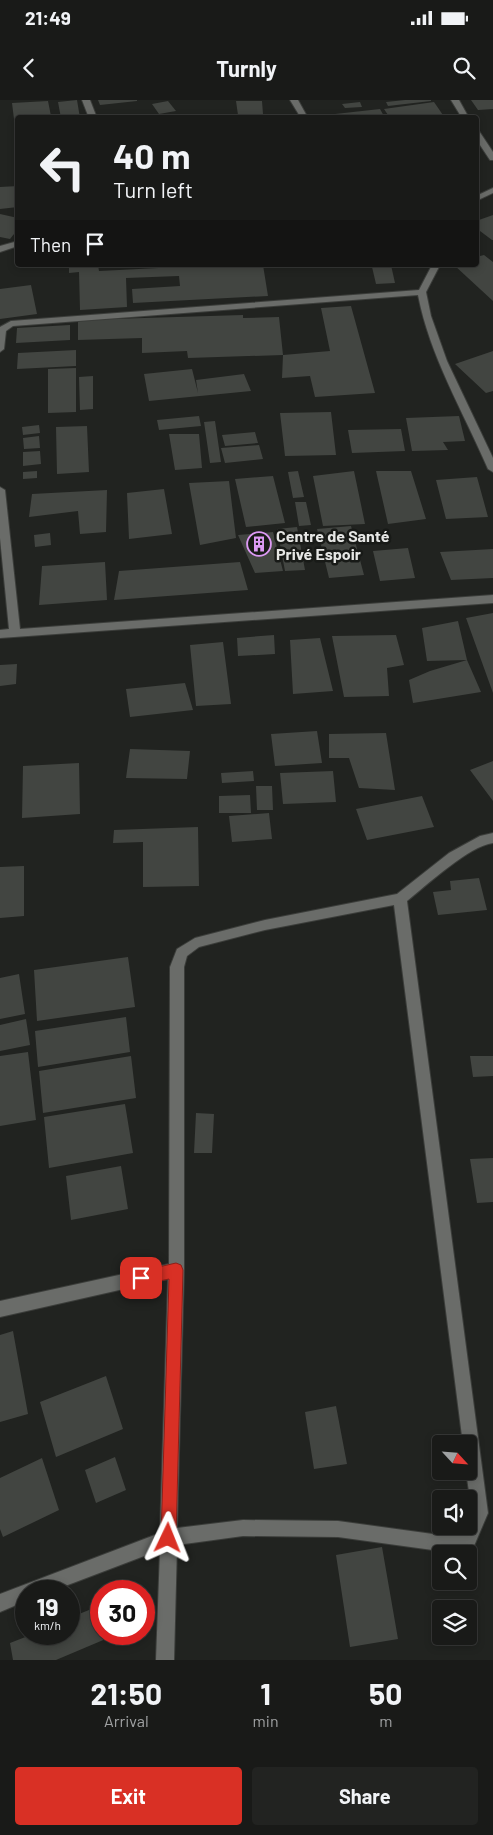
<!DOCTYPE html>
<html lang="en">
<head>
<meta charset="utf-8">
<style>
	body { margin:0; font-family:Barlow,sans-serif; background:#222321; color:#f1f3f6; height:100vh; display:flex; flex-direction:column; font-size:19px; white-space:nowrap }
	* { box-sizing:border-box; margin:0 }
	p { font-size:16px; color:#9fa1a2 }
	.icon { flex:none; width:28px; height:28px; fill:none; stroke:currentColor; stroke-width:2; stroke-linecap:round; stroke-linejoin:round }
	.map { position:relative; height:1560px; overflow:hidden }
	.sheet { display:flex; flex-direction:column; background:#191a18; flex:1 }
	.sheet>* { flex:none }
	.top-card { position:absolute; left:15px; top:15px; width:464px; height:152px; border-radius:5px; box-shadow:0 2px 8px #0003,0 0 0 1px #373837; background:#191a18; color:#f1f3f6; overflow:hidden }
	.needle { width:32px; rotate:116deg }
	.buttons { position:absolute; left:432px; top:1335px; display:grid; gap:10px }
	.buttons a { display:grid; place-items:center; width:45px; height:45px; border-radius:5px; background:#191a18; box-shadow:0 2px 8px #0003,0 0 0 1px #373837; font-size:25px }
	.speed { position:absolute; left:15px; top:1480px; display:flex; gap:10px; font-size:25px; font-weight:700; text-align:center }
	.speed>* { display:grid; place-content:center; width:65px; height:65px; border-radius:50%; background:#191a18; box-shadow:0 2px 8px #0003,0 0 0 1px #373837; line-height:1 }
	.speed small { font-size:12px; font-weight:400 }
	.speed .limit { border:8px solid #d22; background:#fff; color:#111 }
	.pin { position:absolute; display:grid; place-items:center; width:42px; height:42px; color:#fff; margin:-21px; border-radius:10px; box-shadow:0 2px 8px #0006 }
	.me { position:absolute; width:55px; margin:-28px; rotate:2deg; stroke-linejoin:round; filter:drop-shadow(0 0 4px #0008) }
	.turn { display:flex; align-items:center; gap:18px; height:105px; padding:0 15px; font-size:22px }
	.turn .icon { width:65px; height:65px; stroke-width:2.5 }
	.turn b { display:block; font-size:35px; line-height:42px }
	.then { display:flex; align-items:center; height:48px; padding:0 15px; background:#0003; gap:10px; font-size:19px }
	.eta { display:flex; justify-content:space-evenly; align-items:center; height:85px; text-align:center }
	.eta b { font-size:30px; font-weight:700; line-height:35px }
	.action { display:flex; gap:10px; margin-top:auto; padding:10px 15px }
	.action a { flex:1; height:58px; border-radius:5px; background:#d93025; color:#fff; font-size:20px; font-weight:700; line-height:58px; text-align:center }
	.action a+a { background:#222321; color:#f1f3f6 }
	.status { display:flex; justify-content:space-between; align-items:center; height:35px; padding:0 25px; background:#191a18; direction:ltr }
	.status svg { height:14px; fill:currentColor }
	header { display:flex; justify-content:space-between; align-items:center; height:65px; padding:0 15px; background:#191a18; font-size:22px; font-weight:700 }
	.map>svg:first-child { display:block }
	.building { fill:#424541 }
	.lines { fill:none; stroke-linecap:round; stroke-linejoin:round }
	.street-casing { stroke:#3b3d3a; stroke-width:2 }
	.street { fill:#6a6c69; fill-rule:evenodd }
	.route { fill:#d93025; stroke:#8d1f18 }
	.labels { text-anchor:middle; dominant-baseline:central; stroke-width:5; stroke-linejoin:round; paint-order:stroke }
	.poi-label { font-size:16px; font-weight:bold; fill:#e6e7e5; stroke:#181a17; text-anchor:start }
</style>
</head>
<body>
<div class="status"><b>21:49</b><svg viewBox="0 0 49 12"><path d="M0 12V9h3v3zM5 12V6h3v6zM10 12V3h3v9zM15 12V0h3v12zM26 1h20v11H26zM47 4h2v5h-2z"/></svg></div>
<header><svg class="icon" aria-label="back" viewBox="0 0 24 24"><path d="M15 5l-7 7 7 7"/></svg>Turnly<svg class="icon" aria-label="search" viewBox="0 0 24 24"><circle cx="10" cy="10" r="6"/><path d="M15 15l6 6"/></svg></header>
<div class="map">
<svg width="493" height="1560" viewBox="0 0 493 1560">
	<rect width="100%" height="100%" fill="#212320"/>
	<path class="building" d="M77 0 80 18H61L58 2Z
		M98 0H137V1L100 5Z
		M405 0H431V1L388 6 386 2Z
		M471 0H493V9L478 10Z
		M48 1 51 16 14 19 12 3Z
		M168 1 176 11 159 14 152 4Z
		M236 1H262L263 14 238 15Z
		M360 2 362 7 345 8 342 4Z
		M434 2 445 18H390L384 9Z
		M380 9 385 18H317V16Z
		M18 86V107L0 109V87Z
		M0 114 18 118V129L10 139 0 137Z
		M493 115V140H492L476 128V121Z
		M484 155 493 162V201L454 165H476V157Z
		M69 165H98L99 171 178 167 177 165H263L268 196 133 203 132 189 180 186 179 176 126 178 127 207 80 210 79 172 69 173Z
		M380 165H391L395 183 376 184 372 167Z
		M31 185 37 214 0 219V189Z
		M351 206 375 293 315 297 310 276 282 278 283 255 188 258 187 251 142 253V238L78 240V220L243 215V218L279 217 283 255 330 251 321 208Z
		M70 225V240L16 243 17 228Z
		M76 250V266L17 269 18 253Z
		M493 251V291L486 293 455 264Z
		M76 268V312L48 313V269Z
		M192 269 198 293 196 280 244 274 251 291 149 301 144 274Z
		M93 276V309L80 310 79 277Z
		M331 312 336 355 285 356 280 313Z
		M199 316 201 326 159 330 157 320Z
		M459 316 465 341 443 342 448 350 412 351 406 318Z
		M215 321 221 362 210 363 204 322Z
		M39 325 40 333 23 335 22 327Z
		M87 326 89 372 57 374 56 327Z
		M401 329 405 351 352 353 348 330Z
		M255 332 258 343 225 346 222 335Z
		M169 334H199L202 368 175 370Z
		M39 336 40 348 24 349 23 338Z
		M259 345 263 359 225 363 221 348Z
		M40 351 41 364 23 366V352Z
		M37 371V378L23 379V372Z
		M298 371 304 397 293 398 288 372Z
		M354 371 365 424 323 426 313 376Z
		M376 371H411L426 419 388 424Z
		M273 376 285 423 246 427 235 379Z
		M477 377 488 417 446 419 436 380Z
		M229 381 236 438 200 445 189 383Z
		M164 389 172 434 129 439 127 393Z
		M107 390 106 432 80 434 78 411 29 417 32 394Z
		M295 402H306L311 425 299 426Z
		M351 426 364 475 329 478 317 429Z
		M297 427 305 470 285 471 277 429Z
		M273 432 283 471 255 473 238 435Z
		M50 433 51 445 35 447 34 435Z
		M408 448 415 478 380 481 373 451Z
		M493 449V478L451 480 440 452Z
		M105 462 107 500 39 505 42 466Z
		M240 462 248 490 114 500 119 471Z
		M493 513V593L466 518Z
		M458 521 467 560 481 592 413 603 409 580 430 571 467 560 427 561 422 528Z
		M274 535 275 554 238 556 237 538Z
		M396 535 404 565 387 568 389 596 344 597 332 536Z
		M320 538 333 591 293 594 290 540Z
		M223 542 231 604 196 606 190 545Z
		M17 564 16 584 0 586V565Z
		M185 583 193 610 130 617 126 589Z
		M317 631 322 663 275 666 271 634Z
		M386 633 395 690 359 688 349 658H329V634Z
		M130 649 190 651 187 679 126 678Z
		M493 661V701L470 670Z
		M79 663 80 714 22 718 23 666Z
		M253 671 254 681 222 683 221 673Z
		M333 671 336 702 283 704 280 673Z
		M256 686H272L273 710H257Z
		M250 695 251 713H219V696Z
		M422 696 434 727 367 740 356 709Z
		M269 713 272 739 232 742 229 716Z
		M198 727 199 786 143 787V742L113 743 114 730Z
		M24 766V816L0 818V767Z
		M479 778 487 810 438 815 433 792 451 790 450 781Z
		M128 857 135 907 37 921 34 870Z
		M19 874 25 914 0 919V878Z
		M126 917 130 952 38 967 35 931Z
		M26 919 30 945 0 951V925Z
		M28 952 36 1020 0 1026V956Z
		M131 956 136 998 43 1013 39 971Z
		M470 956H493V976L473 977Z
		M125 1004 133 1053 49 1068 44 1017Z
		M196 1013 214 1014 212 1053H194Z
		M493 1058V1102L477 1103 470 1059Z
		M121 1066 128 1109 71 1120 66 1076Z
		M13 1231 28 1314 0 1322V1235Z
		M106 1276 123 1329 56 1357 40 1302Z
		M336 1306 347 1364 314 1369 305 1312Z
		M115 1357 126 1390 96 1403 85 1370Z
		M42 1358 59 1410 3 1437 0 1429V1378Z
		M382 1447 398 1539 350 1547 336 1455Z
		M99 1506 101 1534H107L108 1538 56 1560H13L10 1543 33 1534H69V1518Z"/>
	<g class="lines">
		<g class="street-casing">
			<path id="street" d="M82 0H90L97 18H89Z
				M290 0H298L308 18H301Z
				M451 0H459L469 18H462Z
				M476 31H479L493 52V60H490L476 39Z
				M493 88V93L476 101V96Z
				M18 141V146L0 152V146Z
				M432 165H440L426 192 431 216 447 261 493 358V372L488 369C463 311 430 257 418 195L13 226 6 231 4 249 0 252V227L11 221 419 190Z
				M0 387 5 390 20 529 493 495V503L0 538V530L9 529 0 438Z
				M493 733V743C469 746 427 785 407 801L488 1413 474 1446 440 1451 338 1437 243 1436 177 1445 174 1560H156L160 1450 52 1491H26V1501L0 1512V1494L160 1433 168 1179 0 1217V1201L169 1164 170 867 177 849 195 838 265 820 397 794 449 753 480 736ZM394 805 463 1344H469V1371H466L472 1413 469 1426H466L463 1432 440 1435 338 1421 243 1420 177 1428 184 1170V867L187 856 199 847 265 830Z"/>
		</g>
		<use href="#street" class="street"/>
	</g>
	<path class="route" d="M176 1163 181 1165 183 1170 176 1438 174 1444 168 1446 163 1444 161 1438 169 1179 141 1185 136 1183 134 1178 136 1173 141 1171Z"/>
	<defs>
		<g id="building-ring" transform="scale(1.25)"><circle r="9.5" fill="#181a17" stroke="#dc99f4" stroke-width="1.5"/><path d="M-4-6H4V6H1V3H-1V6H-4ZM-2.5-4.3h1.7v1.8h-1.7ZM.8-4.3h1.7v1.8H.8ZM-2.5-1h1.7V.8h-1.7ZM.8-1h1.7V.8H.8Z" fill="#dc99f4"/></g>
	</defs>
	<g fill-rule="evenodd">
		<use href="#building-ring" x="259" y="444"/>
	</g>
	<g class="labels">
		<g class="poi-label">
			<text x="276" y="435">Centre de Santé<tspan x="276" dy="18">Privé Espoir</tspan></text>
		</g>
	</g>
</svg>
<div class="buttons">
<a><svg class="needle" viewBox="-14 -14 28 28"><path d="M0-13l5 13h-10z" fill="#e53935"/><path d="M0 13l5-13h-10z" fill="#9fa1a2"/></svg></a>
<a><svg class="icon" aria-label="sound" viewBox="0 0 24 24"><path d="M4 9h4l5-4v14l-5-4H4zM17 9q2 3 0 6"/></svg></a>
<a><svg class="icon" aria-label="search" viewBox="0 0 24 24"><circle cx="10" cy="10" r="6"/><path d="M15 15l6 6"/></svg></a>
<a><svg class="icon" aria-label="layers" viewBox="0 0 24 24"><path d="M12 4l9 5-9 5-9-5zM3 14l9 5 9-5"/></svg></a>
</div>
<div class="speed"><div>19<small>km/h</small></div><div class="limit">30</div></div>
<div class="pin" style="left:141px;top:1178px;background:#d93025"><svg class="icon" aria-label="arrive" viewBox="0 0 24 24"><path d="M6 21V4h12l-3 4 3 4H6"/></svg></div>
<svg class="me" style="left:168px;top:1438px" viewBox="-20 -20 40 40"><path d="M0-17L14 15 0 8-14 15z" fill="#d93025" stroke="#fff" stroke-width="4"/></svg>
<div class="top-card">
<div class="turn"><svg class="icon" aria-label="left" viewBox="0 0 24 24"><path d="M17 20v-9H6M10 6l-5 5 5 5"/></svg><div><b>40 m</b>Turn left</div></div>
<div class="then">Then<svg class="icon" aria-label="arrive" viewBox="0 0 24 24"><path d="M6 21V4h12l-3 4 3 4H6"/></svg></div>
</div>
</div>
<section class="sheet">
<div class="eta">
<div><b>21:50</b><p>Arrival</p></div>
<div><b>1</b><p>min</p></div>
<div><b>50</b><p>m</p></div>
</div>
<div class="action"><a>Exit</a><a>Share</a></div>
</section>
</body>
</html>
